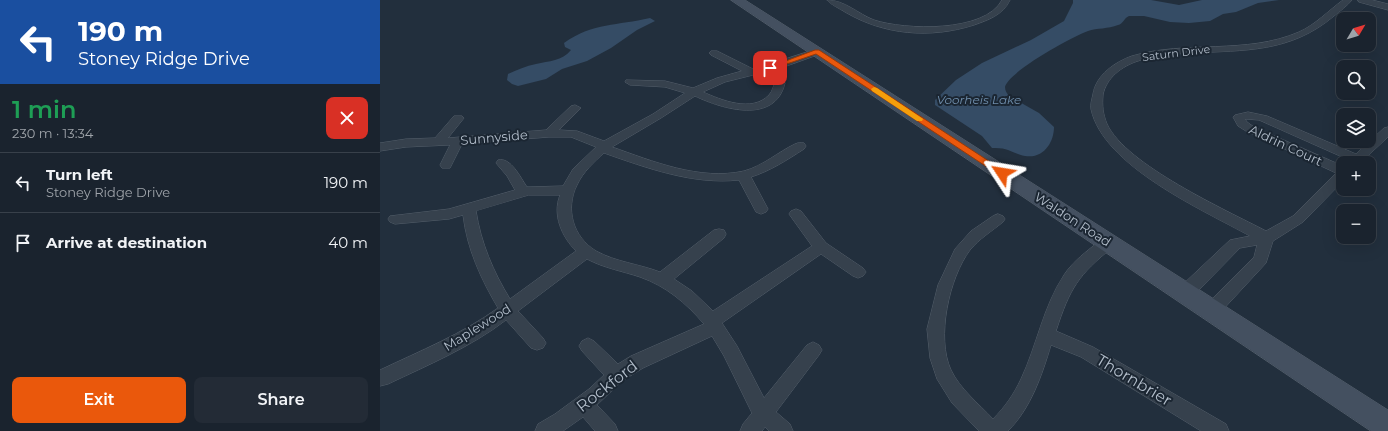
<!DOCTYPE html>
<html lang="en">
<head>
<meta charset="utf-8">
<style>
	body { margin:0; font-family:Montserrat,sans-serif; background:#232b36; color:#f1f3f6; height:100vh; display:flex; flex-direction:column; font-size:15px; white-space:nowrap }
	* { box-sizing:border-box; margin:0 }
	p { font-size:13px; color:#9fa4aa }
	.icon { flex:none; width:22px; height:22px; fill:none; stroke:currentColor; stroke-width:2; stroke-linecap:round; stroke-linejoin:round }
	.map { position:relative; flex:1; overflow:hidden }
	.panel { display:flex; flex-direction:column; background:#1a232e; width:380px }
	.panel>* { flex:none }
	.top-card { background:#1a4fa0; color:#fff; overflow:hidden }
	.needle { width:26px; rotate:52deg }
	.fabs { position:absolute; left:956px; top:12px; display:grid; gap:8px }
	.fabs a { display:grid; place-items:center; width:40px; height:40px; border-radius:8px; background:#1a232e; box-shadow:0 4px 16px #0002,0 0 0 1px #38404a; font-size:20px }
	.pin { position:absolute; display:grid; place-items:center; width:34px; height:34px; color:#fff; margin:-17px; border-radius:8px; box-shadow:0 2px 6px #0006 }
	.me { position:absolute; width:44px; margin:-22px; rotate:303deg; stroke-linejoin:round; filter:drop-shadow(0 0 3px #0008) }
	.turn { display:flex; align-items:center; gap:14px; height:84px; padding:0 12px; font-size:18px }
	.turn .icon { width:52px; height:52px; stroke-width:2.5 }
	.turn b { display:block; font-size:28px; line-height:34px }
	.round { display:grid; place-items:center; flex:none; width:42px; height:42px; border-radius:8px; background:#232b36 }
	.headline { display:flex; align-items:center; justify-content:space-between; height:68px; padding:0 12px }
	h1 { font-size:24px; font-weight:600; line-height:30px; color:#1e9e55 }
	.action { display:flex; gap:8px; margin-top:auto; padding:8px 12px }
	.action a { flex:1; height:46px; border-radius:8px; background:#ea580c; color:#fff; font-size:16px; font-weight:600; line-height:46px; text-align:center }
	.action a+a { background:#232b36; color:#f1f3f6 }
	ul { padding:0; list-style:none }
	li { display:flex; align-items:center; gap:12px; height:60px; padding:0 12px; border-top:1px solid #38404a }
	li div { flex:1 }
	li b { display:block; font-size:15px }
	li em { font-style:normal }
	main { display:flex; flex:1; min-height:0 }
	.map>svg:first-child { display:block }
	.water { fill:#354c65 }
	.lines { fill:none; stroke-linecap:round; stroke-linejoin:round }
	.street-casing { stroke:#545f6b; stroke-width:1 }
	.secondary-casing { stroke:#545f6b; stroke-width:1 }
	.street { fill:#36414d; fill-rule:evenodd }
	.secondary { fill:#445060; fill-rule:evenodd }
	.route { fill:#ea580c; stroke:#983908 }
	.slow { fill:#f59e0b }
	.labels { text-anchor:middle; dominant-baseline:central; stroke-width:4; stroke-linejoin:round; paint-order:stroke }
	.far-street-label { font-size:11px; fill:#b1bcc9; stroke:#1b2632 }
	.far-water-label { font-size:12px; font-style:italic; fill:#708fad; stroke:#1b2632 }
	.street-label { font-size:13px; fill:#b1bcc9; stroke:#1b2632 }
	.near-street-label { font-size:16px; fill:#b1bcc9; stroke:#1b2632 }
</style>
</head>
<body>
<main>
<section class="panel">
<div class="top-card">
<div class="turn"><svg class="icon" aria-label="left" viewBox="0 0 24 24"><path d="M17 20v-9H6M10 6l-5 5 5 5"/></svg><div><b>190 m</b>Stoney Ridge Drive</div></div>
</div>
<div class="headline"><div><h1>1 min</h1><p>230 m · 13:34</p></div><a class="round" style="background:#d93025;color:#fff"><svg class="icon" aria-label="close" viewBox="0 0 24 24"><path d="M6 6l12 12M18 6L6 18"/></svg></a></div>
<ul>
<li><svg class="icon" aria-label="left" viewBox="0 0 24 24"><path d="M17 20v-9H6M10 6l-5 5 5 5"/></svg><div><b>Turn left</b><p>Stoney Ridge Drive</p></div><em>190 m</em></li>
<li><svg class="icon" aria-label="arrive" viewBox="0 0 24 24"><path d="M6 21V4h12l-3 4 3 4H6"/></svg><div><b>Arrive at destination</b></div><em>40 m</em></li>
</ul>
<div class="action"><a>Exit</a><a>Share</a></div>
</section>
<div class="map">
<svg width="1008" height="431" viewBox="0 0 1008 431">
	<rect width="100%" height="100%" fill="#222f3d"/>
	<path class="water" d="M693 0H771L799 5 822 0H899L878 3 856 12 843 14 830 21 809 23 790 22 764 16H749C744 18 743 24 738 25 728 29 717 28 708 31 693 36 628 72 625 87 625 91 627 93 629 96L659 113 674 127C674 142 664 159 645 156 631 153 629 147 612 148L602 136 555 105V100L576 80 602 63 651 40 684 21 693 3Z
		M270 18 275 21 257 30 231 48 207 61 182 69 166 79 138 86 132 84 127 80 128 74C137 70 146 66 156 64 169 61 182 61 191 50L185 47 184 43C214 22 237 26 270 18Z"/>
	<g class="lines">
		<g class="street-casing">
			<path id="street" d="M447 0C465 0 478 14 494 20 524 30 605 33 622 0H630C623 15 608 20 594 25 550 39 504 35 465 12 459 8 451 5 447 0Z
				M963 0H972C967 6 960 11 954 16 910 53 865 50 812 53 794 54 775 55 758 61 742 66 726 78 723 95 722 106 723 114 727 124 746 165 846 210 886 231L913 216 956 173 866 131 858 126 853 117 855 115 868 112 887 116 976 154 1004 128 1008 127V137L980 163H967L969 160 879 120 865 119 867 122 874 127 963 166V181L923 222 893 241 886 263 838 315 832 317 826 315 824 310 826 305 874 257 877 245 860 248 811 298 805 299 799 298 797 293 799 288 850 240 870 236C823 210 723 166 711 109 710 105 712 99 713 94 716 75 735 62 752 56 806 40 866 55 919 32 935 25 948 11 963 0Z
				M978 0H992L1008 4V10L979 2Z
				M437 49 442 52 440 54 401 68 345 82 323 92C341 100 372 113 389 95 393 91 393 85 396 81H404L405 83C395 125 342 109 315 96L281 118 232 147C272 161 320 181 364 171 383 166 398 152 415 144 419 142 421 143 424 143L426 146 424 149C407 160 390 171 371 177L388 209 386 212 381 214 376 212 359 180C313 185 267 168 224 153 214 162 203 172 197 185 185 209 193 237 216 251 236 262 259 264 280 272L334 230 339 229 344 230 346 234 344 238 294 279 312 291 333 311 432 246 409 214 411 211 416 209 421 211 446 243 483 268 486 272 483 276 478 278 473 276 441 254 342 323 357 346 384 398 427 345 433 342 439 345 442 350 439 355 396 412 410 424 413 431H389L385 427 382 431H360L363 424 372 413 344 356 332 336 263 368 242 381 217 405 235 424 238 431H215L203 417 183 431H155L158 424 175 414 209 389 224 375 202 351 199 346 202 341 208 338 214 341 238 364 251 356 324 324C306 303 286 286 260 277 242 271 224 268 207 259L138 311 163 338 166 343 163 348 157 350 151 348 126 320C91 347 48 365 8 384L0 386V370C40 351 82 334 118 308 101 279 87 249 83 215L69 219 15 224 10 222 8 219 10 216 69 209 135 190 127 176 116 163 118 160C131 157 140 177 147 187L183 186 193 169 216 147 191 137H169L82 144 70 168H62L60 165 70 145 26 147 0 151V143L26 139 55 138 74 116H82L84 118 68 138 166 130 191 106 195 105 201 108 179 130 197 131 224 141 273 114 305 93 285 87 250 85 245 82 246 80 285 81 313 88 337 78 362 71 331 55 329 53 331 51H337L373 69ZM149 195H180C172 215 182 237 196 251L130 299C113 271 101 243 96 211Z
				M618 214 623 216 625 219 623 222C612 231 599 239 590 250 569 278 556 338 571 370 580 389 599 404 613 419 625 407 634 394 641 379 657 345 663 307 684 275 691 264 702 255 712 247 719 242 724 236 733 239L735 243 733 247C698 275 690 288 676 331L713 347 846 424 849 431H821L701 357 671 345C662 375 651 408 628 431H599L572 403 557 379 550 358 547 329 558 285 575 249 591 231 613 216Z"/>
		</g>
		<g class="secondary-casing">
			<path id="secondary" d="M351 0H365L1008 410V431H991Z"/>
		</g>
		<use href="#street" class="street"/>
		<use href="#secondary" class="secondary"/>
	</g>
	<path class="route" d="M435 50H439L627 173 625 175H619L436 54 392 69 387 68Z"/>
	<path class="slow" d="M494 87 497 88 543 119 542 121H537L492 91 491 89Z"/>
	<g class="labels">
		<g class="far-street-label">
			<text transform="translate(796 53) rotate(-7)">Saturn Drive</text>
		</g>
		<g class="far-water-label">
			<text x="599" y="99">Voorheis Lake</text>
		</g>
		<g class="street-label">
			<text transform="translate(114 137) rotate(-5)">Sunnyside</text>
			<text transform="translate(906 145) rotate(25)">Aldrin Court</text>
			<text transform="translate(693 219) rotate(33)">Waldon Road</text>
			<text transform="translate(97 327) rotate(-32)">Maplewood</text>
		</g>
		<g class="near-street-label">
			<text transform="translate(754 380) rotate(31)">Thornbrier</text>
			<text transform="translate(227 386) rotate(-38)">Rockford</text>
		</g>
	</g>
</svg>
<div class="fabs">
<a><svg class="needle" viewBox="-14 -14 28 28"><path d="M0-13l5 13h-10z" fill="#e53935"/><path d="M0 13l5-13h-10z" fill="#9fa4aa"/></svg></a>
<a><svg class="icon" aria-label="search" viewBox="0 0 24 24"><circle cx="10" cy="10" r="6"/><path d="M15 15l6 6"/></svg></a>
<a><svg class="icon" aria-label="layers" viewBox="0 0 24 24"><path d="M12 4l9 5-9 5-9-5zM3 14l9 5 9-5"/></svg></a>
<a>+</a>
<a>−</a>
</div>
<div class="pin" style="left:390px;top:68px;background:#d93025"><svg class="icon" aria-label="arrive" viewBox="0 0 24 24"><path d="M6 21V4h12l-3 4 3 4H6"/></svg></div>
<svg class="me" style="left:622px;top:173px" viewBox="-20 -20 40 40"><path d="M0-17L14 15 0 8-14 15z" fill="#ea580c" stroke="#fff" stroke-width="4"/></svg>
</div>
</main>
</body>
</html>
